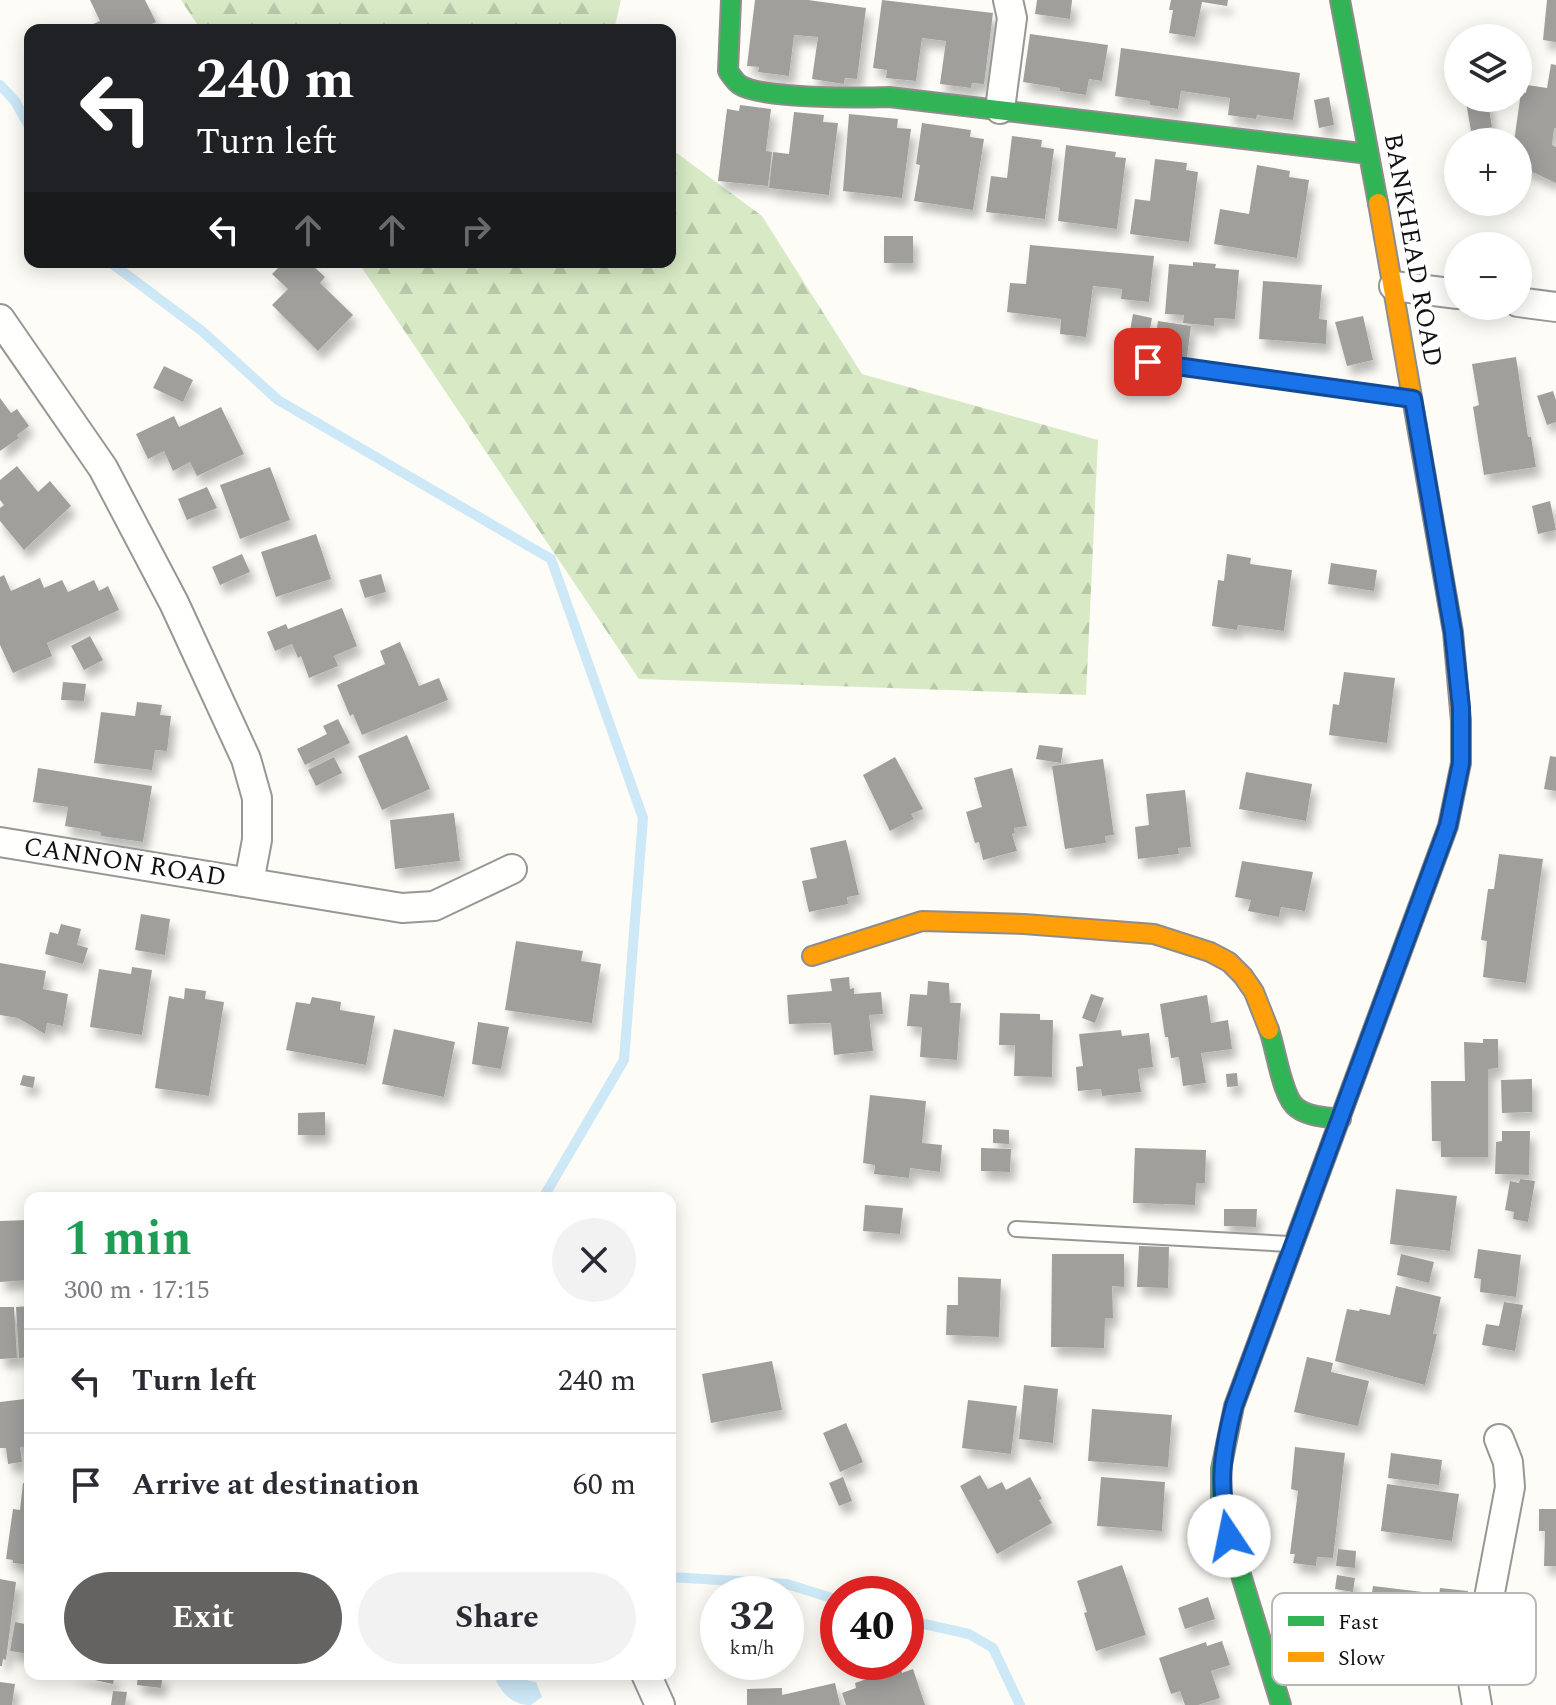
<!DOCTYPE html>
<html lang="en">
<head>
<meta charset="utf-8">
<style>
	body { margin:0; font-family:Spectral,serif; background:#f2f2f3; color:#2b2b33; height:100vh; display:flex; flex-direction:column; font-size:30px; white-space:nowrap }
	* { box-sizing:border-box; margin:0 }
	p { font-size:26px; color:#7c7c81 }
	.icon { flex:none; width:44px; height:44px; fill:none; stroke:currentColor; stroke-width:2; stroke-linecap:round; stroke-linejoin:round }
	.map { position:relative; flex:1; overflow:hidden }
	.sheet { position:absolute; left:24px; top:1192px; width:652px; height:488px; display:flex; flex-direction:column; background:#fff; border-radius:16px; box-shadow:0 4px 20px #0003 }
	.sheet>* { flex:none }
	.top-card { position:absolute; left:24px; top:24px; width:652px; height:244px; border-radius:16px; box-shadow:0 4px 20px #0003; background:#202124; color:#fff; overflow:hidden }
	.buttons { position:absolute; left:1444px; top:24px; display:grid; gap:16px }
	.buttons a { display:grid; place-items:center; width:88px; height:88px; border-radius:50%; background:#fff; box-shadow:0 4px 20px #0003; font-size:40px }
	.speed { position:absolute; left:700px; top:1576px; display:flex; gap:16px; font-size:40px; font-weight:700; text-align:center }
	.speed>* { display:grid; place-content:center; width:104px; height:104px; border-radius:50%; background:#fff; box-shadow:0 4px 20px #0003; line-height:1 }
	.speed small { font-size:20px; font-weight:400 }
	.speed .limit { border:12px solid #d22; background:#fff; color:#111 }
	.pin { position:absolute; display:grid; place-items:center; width:68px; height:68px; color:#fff; margin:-34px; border-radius:16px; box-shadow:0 4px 12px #0006 }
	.me { position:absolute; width:88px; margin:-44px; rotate:349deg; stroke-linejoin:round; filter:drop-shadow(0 0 6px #0008) }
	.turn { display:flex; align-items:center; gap:28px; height:168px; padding:0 40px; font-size:36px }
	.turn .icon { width:104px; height:104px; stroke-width:2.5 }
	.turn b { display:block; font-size:56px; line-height:68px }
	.lanes { display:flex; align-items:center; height:76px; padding:0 40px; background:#0003; justify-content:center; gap:40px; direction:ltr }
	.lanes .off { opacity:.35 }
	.round { display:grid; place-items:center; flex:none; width:84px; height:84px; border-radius:42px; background:#f2f2f3 }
	.overview { display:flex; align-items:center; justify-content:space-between; height:136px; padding:0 40px }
	h1 { font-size:48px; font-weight:700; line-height:60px; color:#1e9e55 }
	.action { display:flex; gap:16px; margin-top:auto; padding:16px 40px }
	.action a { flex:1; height:92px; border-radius:48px; background:#646362; color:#fff; font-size:32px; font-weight:700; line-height:92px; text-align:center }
	.action a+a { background:#f2f2f3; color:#2b2b33 }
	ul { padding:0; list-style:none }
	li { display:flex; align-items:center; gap:24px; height:104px; padding:0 40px; border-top:2px solid #e1e1e2 }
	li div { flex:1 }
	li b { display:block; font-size:30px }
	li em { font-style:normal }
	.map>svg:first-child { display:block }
	.forest { fill:url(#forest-firs) }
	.water { fill:#cde8f7 }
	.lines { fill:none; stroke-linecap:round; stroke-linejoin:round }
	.stream { stroke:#cde8f7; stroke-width:10 }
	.building { fill:#a19f9c; filter:url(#shadow) }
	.lane-casing { stroke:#979795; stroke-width:18 }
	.street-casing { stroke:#979795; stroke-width:32 }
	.fast-casing { stroke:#8e8d8b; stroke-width:22 }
	.slow-casing { stroke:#8e8d8b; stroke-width:22 }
	.lane { stroke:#fffffe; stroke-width:14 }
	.street { stroke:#fffffe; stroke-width:28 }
	.fast { stroke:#30b455; stroke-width:18 }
	.slow { stroke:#ff9f0a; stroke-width:18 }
	.route-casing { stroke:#114b97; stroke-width:20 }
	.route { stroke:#1a73e8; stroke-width:14 }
	.labels { text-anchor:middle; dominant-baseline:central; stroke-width:8; stroke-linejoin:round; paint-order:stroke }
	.street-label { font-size:26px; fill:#111; stroke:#fff }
	.key { fill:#fff; stroke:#b8b8b8; stroke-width:2 }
	.key-label { font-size:22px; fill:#111 }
</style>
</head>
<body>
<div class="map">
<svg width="1556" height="1705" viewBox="0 0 1556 1705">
	<defs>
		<pattern id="forest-firs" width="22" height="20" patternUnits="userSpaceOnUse" patternTransform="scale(2)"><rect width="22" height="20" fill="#d8eac5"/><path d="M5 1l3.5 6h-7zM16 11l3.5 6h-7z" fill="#b8c8a8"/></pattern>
		<filter id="shadow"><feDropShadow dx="5" dy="9" stdDeviation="4" flood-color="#0004"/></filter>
	</defs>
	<rect width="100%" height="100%" fill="#fdfcf7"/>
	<path class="forest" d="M181 0H621L614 30H201Z
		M670 148 762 216 862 374 1098 440 1086 695 639 679 358 262H670Z"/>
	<path class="water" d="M502 1674C518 1674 522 1681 536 1682L542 1697 531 1705C514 1705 504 1696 496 1681Z"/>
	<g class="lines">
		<path class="stream" d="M0 85 15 101 30 128
			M110 262 202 331 278 400 551 559 643 818 624 1060 543 1198
			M670 1577 787 1584 838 1600
			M906 1620 969 1634 993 1648 1020 1705"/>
	</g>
	<path class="building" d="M90 0H145L156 22 138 30H94L91 25 100 21Z
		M755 0H808L866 8 857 79 845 78 844 84 812 79 818 37 794 35 789 76 758 72 759 67 747 66Z
		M882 0 993 13 984 84 972 83 971 88 940 84 946 41 922 38 916 81 886 78 887 70 873 68Z
		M1037 0H1072L1070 19 1035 14Z
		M1171 0H1228L1227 6 1202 2 1195 37 1169 33 1173 10H1169Z
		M1547 0H1556V42L1543 40Z
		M1030 34 1108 45 1102 81 1089 79 1086 95 1060 91V88L1023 82Z
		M1121 48 1300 73 1293 120 1257 115 1256 119 1228 115 1230 98 1181 91 1178 109 1150 105V101L1115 96Z
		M1551 64 1556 65V128H1554L1552 145 1556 147V183L1518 165V142H1514L1521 92 1526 93 1527 85 1547 88Z
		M1329 97 1334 125 1319 128 1314 100Z
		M1487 98 1492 127 1471 131 1466 102Z
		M740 105 771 109 766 151 772 152 768 186 718 181 727 109 739 111Z
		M794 112 824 115 823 122 838 123 829 195 769 188 773 152 789 154Z
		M849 114 898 119 897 128 911 129 902 198 843 191Z
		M922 123 971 130 970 137 984 139 973 210 914 201 920 165 916 164Z
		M1012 136 1042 140 1041 147 1054 149 1045 219 986 212 991 176 1007 178Z
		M1066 145 1116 152 1115 157 1126 158 1117 229 1058 221Z
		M1155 159 1187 163 1186 170 1198 172 1189 242 1130 234 1135 199 1150 201Z
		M1257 165 1290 171 1289 177 1309 180 1297 258 1214 244 1220 209 1249 214Z
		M884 236H913V263H884Z
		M1030 245 1154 256 1149 302 1121 299 1122 289 1093 286 1086 337 1060 334 1061 319 1007 312 1010 283 1026 284Z
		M284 262H309L325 277 320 283 353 315 318 351 272 305 288 289 272 274Z
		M1193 262 1216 264 1215 268 1239 270 1235 319 1214 318V326L1183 323 1184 315 1165 314 1169 264 1193 266Z
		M1263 281 1322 285 1319 319 1327 320 1326 344 1259 339Z
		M1133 314 1152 318 1146 350 1127 347Z
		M1363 316 1373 360 1347 366 1335 322Z
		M1158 321 1191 326 1187 357 1153 352Z
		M1516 357 1528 437H1531L1536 467 1484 475 1473 407 1479 405 1472 364Z
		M164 366 193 380 183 402 153 388Z
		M1553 391 1556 400V422L1547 425 1537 396Z
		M0 398 11 413 17 409 29 426 17 435 19 438 0 451Z
		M221 407 244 454 197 476 190 462 173 471 164 451 148 459 136 434 174 416 179 427Z
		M17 466 38 492 50 481 71 506 24 550 0 521V508L4 505 0 500V480Z
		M270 467 290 520 240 539 220 485Z
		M207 487 217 508 187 520 178 499Z
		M1550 501 1556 530 1538 534 1532 506Z
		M316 534 331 579 276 597 261 552Z
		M242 554 250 572 220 585 212 567Z
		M1227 554 1251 558 1250 564 1292 570 1284 631 1238 625 1237 630 1212 626 1218 580 1224 581Z
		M1331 563 1377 570 1374 591 1328 584Z
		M381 574 386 592 365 598 359 580Z
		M4 575 11 591 40 578 44 588 62 580 68 592 94 580 99 591 108 586 119 610 47 643 52 656 13 673 0 645V577Z
		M342 608 357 646 334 656 338 666 309 678 301 656 298 658 292 644 275 651 267 632 286 624 288 629Z
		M90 636 103 660 84 670 71 646Z
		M400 642 419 686 439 678 448 700 362 735 353 714 350 716 337 685 385 664 380 651Z
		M1344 672 1395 678 1387 743 1329 735 1333 704 1339 705Z
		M63 682 86 684 84 701 61 700Z
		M137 702 162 705 160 715 171 716 167 751 155 750 152 770 94 763 101 712 135 716Z
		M338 719 350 743 305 765 297 749 327 734 323 726Z
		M407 735 430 789 382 810 358 756Z
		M1039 745 1063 748 1061 763 1036 759Z
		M1550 756 1556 757V791L1544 789Z
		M334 757 342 773 316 786 308 770Z
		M895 757 923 809 911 814 914 819 890 831 863 775Z
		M1103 759 1114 835 1105 836 1106 843 1065 849 1052 766Z
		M38 768 152 786 143 842 101 836V832L65 826 68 807 33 802Z
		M1012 768 1027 826 1014 828 1015 833 1012 834 1017 851 983 860 979 842 975 843 966 812 982 807 974 778Z
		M1246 772 1312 784 1306 821 1239 809Z
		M1185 790 1191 847 1178 848 1179 854 1138 859 1135 827 1149 825 1146 794Z
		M454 813 460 861 395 869 390 820Z
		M846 840 859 895 847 897 848 904 809 912 802 881 817 878 810 848Z
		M1499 854 1543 859 1526 983 1483 977 1487 941 1481 940 1488 889H1494Z
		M1242 861 1313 872 1305 911 1281 907 1279 917 1248 911 1251 900 1235 897Z
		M141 914 170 919 165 955 135 950Z
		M61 924 81 929 77 945 88 948 83 964 45 954 50 932 58 934Z
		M516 941 583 951 581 961 601 964 592 1023 505 1010Z
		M0 963 46 971 43 989 68 994 63 1026 47 1023 45 1034 18 1018 0 1015Z
		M132 967 152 970 142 1035 90 1027 99 969 131 974Z
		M849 977 850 989 854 988V994L881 992 883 1014 869 1015 873 1051 834 1055 831 1023 789 1024 787 995 832 991 830 979Z
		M928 981 949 983 950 1003H961L957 1060 920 1057 922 1027 907 1026 910 994 927 995Z
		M185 988 206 991 205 999 224 1002 209 1096 155 1088 169 996 184 999Z
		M1091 994 1104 998 1095 1023 1082 1018Z
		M1207 995 1211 1023 1228 1020 1232 1049 1201 1053 1206 1083 1183 1086 1179 1057 1171 1058 1168 1037H1165L1160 1004Z
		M312 997 341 1002 340 1010 375 1016 366 1065 286 1050 296 1002 310 1004Z
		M1000 1013 1040 1014V1020H1053L1052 1077 1014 1076 1015 1045H999Z
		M478 1022 509 1027 501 1069 472 1064Z
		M394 1029 455 1042 444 1097 382 1084Z
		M1121 1030 1122 1036 1149 1033 1153 1067 1138 1069 1141 1092 1102 1096 1101 1089 1078 1091 1076 1067 1083 1066 1079 1034Z
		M1483 1039H1498V1068L1488 1069V1157H1441V1141H1432L1431 1081H1465L1464 1042 1483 1043Z
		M1237 1073 1238 1086 1227 1087 1226 1074Z
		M23 1075 35 1077 33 1088 20 1085Z
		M1532 1079V1112L1502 1113 1501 1080Z
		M870 1095 926 1101 922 1143 942 1145 940 1172 910 1168 909 1178 874 1174 875 1165 863 1163Z
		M325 1112V1135H298V1113Z
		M993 1129 1009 1130V1144L993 1143Z
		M1502 1131H1530L1529 1175 1495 1174 1496 1142 1502 1141Z
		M981 1148 1011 1149 1010 1172 981 1171Z
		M1135 1148 1206 1150 1205 1183H1196L1195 1205 1133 1203Z
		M1520 1179 1535 1181 1528 1222 1513 1219 1514 1212 1505 1210 1510 1181 1519 1183Z
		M1396 1189 1457 1196 1450 1251 1390 1244Z
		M865 1205 903 1208 900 1234 863 1231Z
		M1224 1209H1257L1256 1227 1224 1226Z
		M29 1220 30 1280 0 1282V1221Z
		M1139 1246 1169 1247 1168 1288 1137 1287Z
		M1478 1249 1521 1255 1516 1297 1480 1292 1481 1279 1474 1278Z
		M1052 1254H1124V1287L1112 1286 1113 1318H1105L1104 1348 1051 1347Z
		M1401 1254 1434 1262 1429 1283 1397 1275Z
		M958 1277 1001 1279 999 1337 946 1335 947 1305H958Z
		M1396 1286 1441 1297 1433 1334H1437L1425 1385 1335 1361 1347 1309 1359 1311 1360 1309 1390 1315Z
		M1504 1302 1523 1305 1515 1351 1482 1345 1486 1324 1499 1326Z
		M30 1306V1357L19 1358 16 1307Z
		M0 1307H14L17 1358 0 1359Z
		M1307 1357 1333 1363 1331 1372 1369 1381 1358 1426 1294 1412Z
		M772 1361 782 1410 711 1423 702 1374Z
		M1024 1385 1058 1389 1053 1443 1019 1439Z
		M25 1399 30 1446 20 1447 22 1462 8 1464 6 1448H0V1402Z
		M968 1400 1017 1406 1011 1454 962 1448Z
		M1092 1409 1172 1415 1168 1467 1088 1461Z
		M846 1423 863 1462 840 1472 823 1433Z
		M1295 1447 1345 1453 1333 1558 1317 1557 1316 1566 1293 1563 1295 1554H1290L1298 1491 1291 1489Z
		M1391 1453 1442 1460 1439 1485 1388 1478Z
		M980 1475 988 1489 1002 1482 1006 1490 1030 1477 1042 1499 1039 1500 1052 1523 997 1554 960 1486Z
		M843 1477 852 1501 839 1506 829 1483Z
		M1101 1477 1165 1482 1162 1531 1097 1526Z
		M23 1483 30 1484V1565L13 1563V1560L6 1559 13 1509 20 1510Z
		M1387 1484 1459 1494 1452 1541 1381 1531Z
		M1539 1509H1556V1566H1544L1545 1531H1539Z
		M1338 1549 1356 1551 1355 1568 1336 1566Z
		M1122 1565 1146 1635 1096 1651 1084 1613 1087 1612 1077 1581Z
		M1337 1575 1355 1578 1353 1592 1335 1589Z
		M0 1579 16 1582 6 1660 3 1659 2 1666H0Z
		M1373 1586 1431 1593 1425 1634 1368 1627 1369 1618 1349 1615 1352 1598 1371 1600Z
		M1440 1588 1468 1591 1460 1655 1443 1653 1448 1614 1437 1612Z
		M1208 1597 1215 1619 1185 1629 1178 1608Z
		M15 1622 30 1625V1654L10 1651Z
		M1222 1641 1230 1665 1211 1671 1220 1698 1198 1705H1185L1180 1691 1171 1694 1159 1658 1206 1642 1207 1646Z
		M901 1667 902 1673 913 1669 925 1705H846L842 1693 856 1688 855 1683Z
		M67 1674H115L113 1684Z
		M138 1674H163L161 1688 137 1685Z
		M0 1682 15 1684 12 1705H0Z
		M835 1683 840 1705H747V1689L782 1688V1695Z
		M113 1691 127 1692 125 1705H111Z"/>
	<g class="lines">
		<g class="lane-casing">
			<path id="lane" d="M1148 362 1409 399
				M1016 1229 1290 1244"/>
		</g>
		<g class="street-casing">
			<path id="street" d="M1000 109 1012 18 1008 0
				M1394 286 1458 294
				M1518 302 1556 307
				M0 319 103 468 174 603 246 759 257 798V840L249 882
				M0 842 402 908 434 906 512 869
				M646 1674 660 1705
				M1477 1705 1473 1682 1510 1487 1508 1462 1499 1439"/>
		</g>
		<g class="fast-casing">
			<path id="fast" d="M731 0 728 71C731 75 735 82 740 85 762 99 861 98 889 97L1369 154
				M1340 0 1378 203
				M1269 1030C1276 1049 1282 1098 1297 1108 1309 1117 1327 1117 1341 1119
				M1281 1705 1229 1536 1221 1499V1469L1234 1406 1448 826 1461 763V721"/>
		</g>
		<g class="slow-casing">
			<path id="slow" d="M1378 203 1453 632 1461 721
				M812 956 922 921 1024 924 1154 934 1210 952 1229 962 1243 976 1254 992 1269 1030"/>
		</g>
		<use href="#lane" class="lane"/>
		<use href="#street" class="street"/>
		<use href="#fast" class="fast"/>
		<use href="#slow" class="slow"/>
	</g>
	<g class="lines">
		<g class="route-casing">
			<path id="route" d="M1148 362 1413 399 1453 632 1461 708V763L1448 826 1234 1406C1221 1458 1218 1484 1229 1536"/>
		</g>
		<use href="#route" class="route"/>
	</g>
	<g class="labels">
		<g class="street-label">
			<text transform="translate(1413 250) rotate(80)">BANKHEAD ROAD</text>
			<text transform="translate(125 862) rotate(9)">CANNON ROAD</text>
		</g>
	</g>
	<rect x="1272" y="1593" width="264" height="92" rx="12" class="key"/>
	<rect x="1288" y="1616" width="36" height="10" fill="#30b455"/>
	<rect x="1288" y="1652" width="36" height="10" fill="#ff9f0a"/>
	<g class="key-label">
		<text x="1338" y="1629">Fast</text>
		<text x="1338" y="1665">Slow</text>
	</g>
</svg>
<div class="buttons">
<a><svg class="icon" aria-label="layers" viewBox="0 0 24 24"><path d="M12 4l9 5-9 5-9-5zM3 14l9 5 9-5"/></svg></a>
<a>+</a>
<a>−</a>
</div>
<div class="speed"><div>32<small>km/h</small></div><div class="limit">40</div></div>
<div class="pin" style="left:1148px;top:362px;background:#d93025"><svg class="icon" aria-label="arrive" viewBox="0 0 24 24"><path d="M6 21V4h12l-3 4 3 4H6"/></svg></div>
<svg class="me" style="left:1229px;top:1536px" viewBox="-20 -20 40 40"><circle r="19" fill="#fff"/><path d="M0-13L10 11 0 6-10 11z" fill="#1a73e8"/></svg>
<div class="top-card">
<div class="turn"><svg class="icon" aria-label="left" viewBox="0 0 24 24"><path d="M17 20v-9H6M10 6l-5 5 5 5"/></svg><div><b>240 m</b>Turn left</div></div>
<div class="lanes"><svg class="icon" aria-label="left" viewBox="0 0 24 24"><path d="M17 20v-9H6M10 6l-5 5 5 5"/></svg><svg class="icon off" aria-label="ahead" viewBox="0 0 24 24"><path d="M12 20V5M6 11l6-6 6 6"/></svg><svg class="icon off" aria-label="ahead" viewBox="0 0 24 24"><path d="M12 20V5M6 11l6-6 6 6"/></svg><svg class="icon off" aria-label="right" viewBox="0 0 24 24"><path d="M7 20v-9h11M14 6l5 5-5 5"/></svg></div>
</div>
<section class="sheet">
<div class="overview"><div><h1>1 min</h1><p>300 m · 17:15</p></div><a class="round"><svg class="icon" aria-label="close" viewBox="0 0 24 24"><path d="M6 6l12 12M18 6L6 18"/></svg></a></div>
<ul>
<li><svg class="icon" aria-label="left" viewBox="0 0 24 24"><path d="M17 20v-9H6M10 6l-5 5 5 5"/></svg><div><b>Turn left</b></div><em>240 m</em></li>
<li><svg class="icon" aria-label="arrive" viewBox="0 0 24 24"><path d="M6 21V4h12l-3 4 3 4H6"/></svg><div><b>Arrive at destination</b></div><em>60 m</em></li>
</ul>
<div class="action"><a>Exit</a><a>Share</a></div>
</section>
</div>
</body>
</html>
